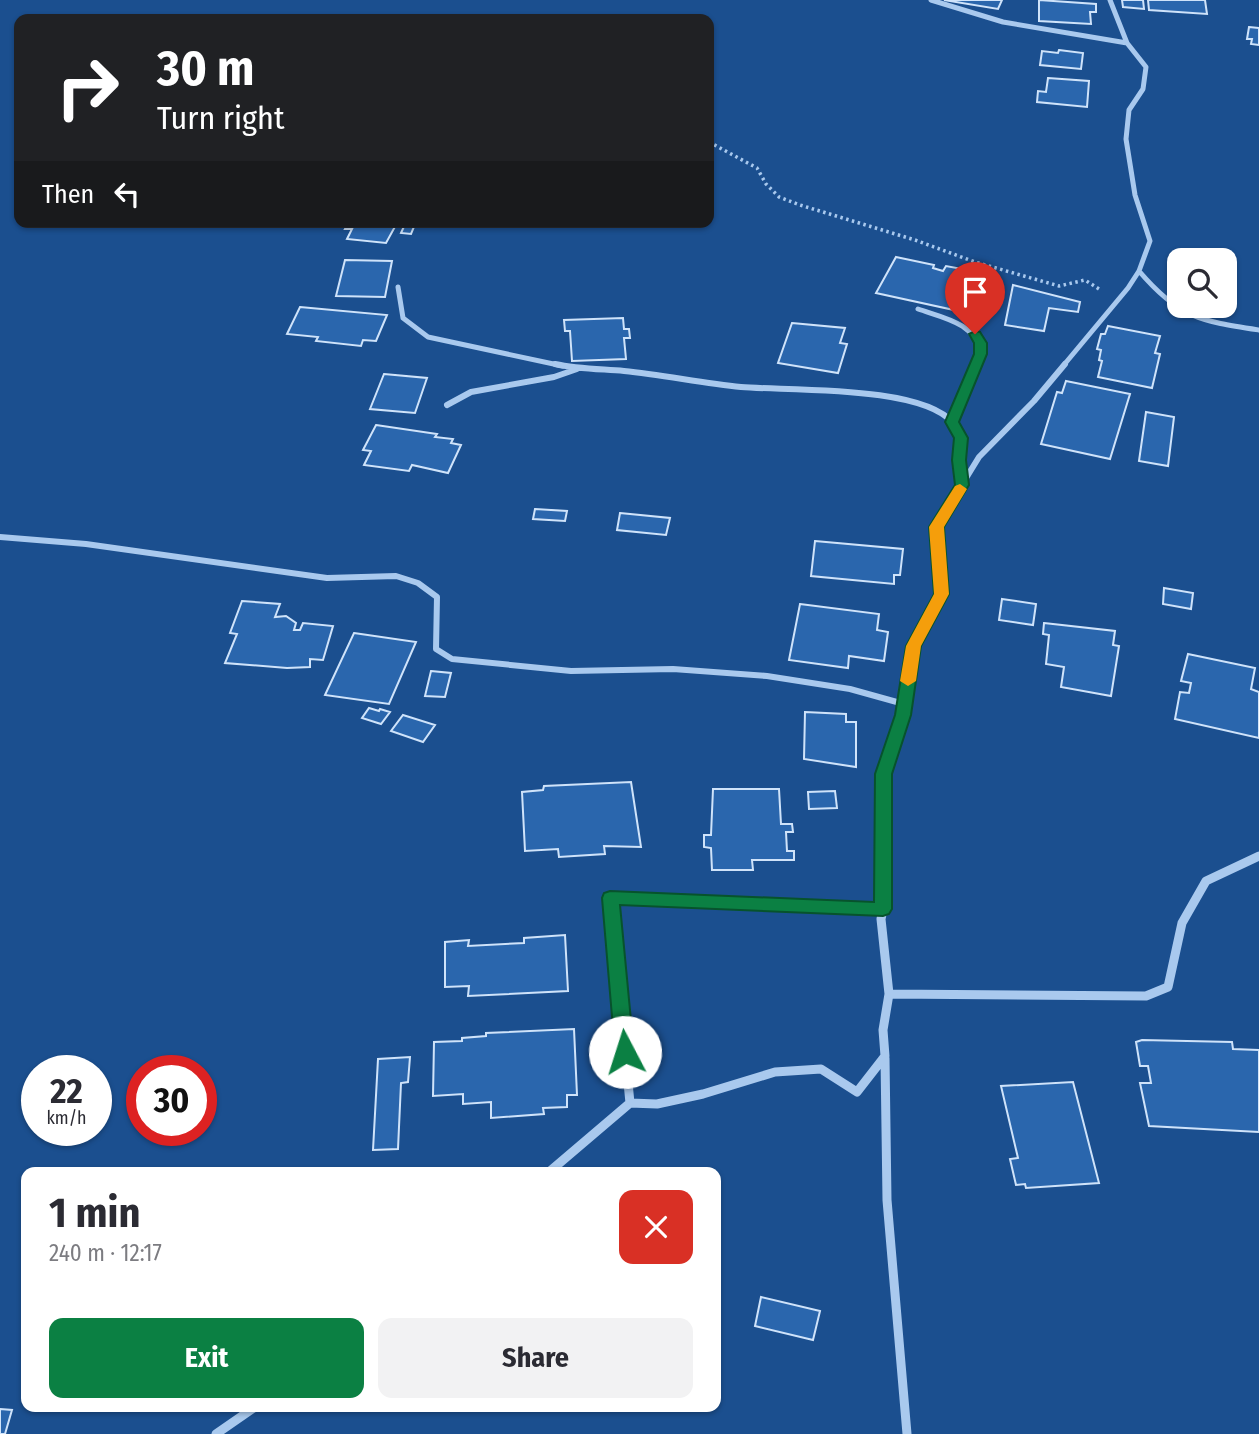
<!DOCTYPE html>
<html lang="en">
<head>
<meta charset="utf-8">
<style>
	body { margin:0; font-family:"Fira Sans Condensed",sans-serif; background:#f2f2f3; color:#2b2b33; height:100vh; display:flex; flex-direction:column; font-size:26px; white-space:nowrap }
	* { box-sizing:border-box; margin:0 }
	p { font-size:23px; color:#7c7c81 }
	.icon { flex:none; width:38px; height:38px; fill:none; stroke:currentColor; stroke-width:2; stroke-linecap:round; stroke-linejoin:round }
	.map { position:relative; flex:1; overflow:hidden }
	.drawer { position:absolute; left:21px; top:1167px; width:700px; height:245px; display:flex; flex-direction:column; background:#fff; border-radius:14px; box-shadow:0 2px 5px #0004 }
	.drawer>* { flex:none }
	.guide { position:absolute; left:14px; top:14px; width:700px; height:214px; border-radius:14px; box-shadow:0 2px 5px #0004; background:#202124; color:#fff; overflow:hidden }
	.fabs { position:absolute; left:1167px; top:248px; display:grid; gap:14px }
	.fabs a { display:grid; place-items:center; width:70px; height:70px; border-radius:14px; background:#fff; box-shadow:0 2px 5px #0004; font-size:35px }
	.speed { position:absolute; left:21px; top:1055px; display:flex; gap:14px; font-size:35px; font-weight:700; text-align:center }
	.speed>* { display:grid; place-content:center; width:91px; height:91px; border-radius:50%; background:#fff; box-shadow:0 2px 5px #0004; line-height:1 }
	.speed small { font-size:18px; font-weight:400 }
	.speed .limit { border:10px solid #d22; background:#fff; color:#111 }
	.pin { position:absolute; display:grid; place-items:center; width:60px; height:60px; color:#fff; margin:-72px -30px; border-radius:50% 50% 50% 0; rotate:-45deg; box-shadow:0 0 7px #0007 }
	.pin .icon { rotate:45deg }
	.me { position:absolute; width:77px; margin:-38px; rotate:355deg; stroke-linejoin:round; filter:drop-shadow(0 0 5px #0008) }
	.turn { display:flex; align-items:center; gap:24px; height:147px; padding:0 28px; font-size:32px }
	.turn .icon { width:91px; height:91px; stroke-width:2.5 }
	.turn b { display:block; font-size:49px; line-height:60px }
	.then { display:flex; align-items:center; height:66px; padding:0 28px; background:#0003; gap:14px; font-size:26px }
	.round { display:grid; place-items:center; flex:none; width:74px; height:74px; border-radius:14px; background:#f2f2f3 }
	.summary { display:flex; align-items:center; justify-content:space-between; height:119px; padding:0 28px }
	h1 { font-size:42px; font-weight:700; line-height:52px }
	.action { display:flex; gap:14px; margin-top:auto; padding:14px 28px }
	.action a { flex:1; height:80px; border-radius:14px; background:#0b8043; color:#fff; font-size:28px; font-weight:700; line-height:80px; text-align:center }
	.action a+a { background:#f2f2f3; color:#2b2b33 }
	.map>svg:first-child { display:block }
	.building { fill:#2a66ad; stroke:#cfe3fa; stroke-width:2 }
	.lines { fill:none; stroke-linecap:round; stroke-linejoin:round }
	.path { stroke:#a9c9ee; stroke-width:3.5; stroke-dasharray:2.5 3.5; stroke-linecap:butt }
	.street-far2 { stroke:#a9c9ee; stroke-width:5 }
	.street-far1 { stroke:#a9c9ee; stroke-width:6 }
	.street { stroke:#a9c9ee; stroke-width:9 }
	.route { fill:#0b8043; stroke:#07532c; stroke-width:2 }
	.slow { fill:#f59e0b }
</style>
</head>
<body>
<div class="map">
<svg width="1259" height="1434" viewBox="0 0 1259 1434">
	<rect width="100%" height="100%" fill="#1b4f8f"/>
	<path class="building" d="M944 0H1002L998 9Z
		M1039 0 1096 4V12H1090L1091 24 1039 21Z
		M1122 0H1143L1144 9 1123 7Z
		M1148 0H1205L1207 14 1149 10Z
		M1249 27 1259 28V45L1251 44 1252 39H1247Z
		M1059 50 1083 53 1081 69 1040 65 1042 51 1058 53Z
		M1048 78 1089 81 1087 107 1037 102 1038 91 1046 92Z
		M349 222H391L397 223 386 243 347 239 352 229H345Z
		M406 222H416L411 234 401 233Z
		M896 257 934 265 933 268 943 271 946 266 973 271 954 310 876 293Z
		M345 260 392 261 385 297 336 296Z
		M1013 285 1080 302 1078 312 1049 308 1044 331 1005 325Z
		M300 307 387 315 376 341 363 340 361 346 316 341 318 337 287 334Z
		M623 318 624 329H629L630 338H624L626 359 572 361 570 331H565L564 320Z
		M792 323 845 328 840 343 847 344 838 373 778 363Z
		M1108 326 1160 336 1155 353 1160 354 1152 388 1098 377 1102 361 1099 360 1101 350 1097 349 1101 334H1105Z
		M384 374 427 378 415 413 370 409Z
		M1066 381 1130 394 1110 459 1041 444 1057 392 1062 393Z
		M1146 412 1174 417 1168 466 1139 461Z
		M376 425 437 434 435 437 453 439 451 443 461 445 448 473 412 465 409 471 364 465 371 451 363 450Z
		M535 509 567 511 565 521 533 519Z
		M620 513 670 518 666 535 617 530Z
		M815 541 903 549 900 575H894V584L811 576Z
		M1164 588 1193 593 1191 609 1163 604Z
		M1002 599 1036 604 1033 625 999 620Z
		M242 601 280 604 275 617 286 616 296 623 294 630H300L303 623 333 626 323 660 310 659V667L287 668 225 663 237 634 230 633Z
		M800 604 879 614 877 630 888 632 884 661 849 656 848 668 789 660Z
		M1044 623 1115 631 1113 645 1119 646 1111 696 1061 687 1064 667 1046 664 1049 635 1043 634Z
		M354 633 416 642 389 704 325 695Z
		M1188 654 1255 668 1251 689 1259 692V738L1175 719 1180 692 1189 693 1191 683 1181 681Z
		M431 671 451 673 445 697 425 696Z
		M369 708 379 711 380 709 390 712 381 724 362 718Z
		M805 712 846 714V722H856V767L804 759Z
		M403 715 435 725 423 742 391 731Z
		M631 782 641 847 604 846 605 854 559 857 558 849 525 851 522 792 543 790 544 786Z
		M713 789H779L781 824H792L793 832H786L787 851H794V860H752L753 870H712L711 848 704 847V835H711Z
		M835 791 837 808 809 809 808 792Z
		M565 935 568 991 468 996 469 986 445 987V942L469 940 468 946 524 943V938Z
		M574 1029 577 1095H567V1107L543 1108 544 1114 491 1118V1102L463 1104V1094L433 1096 434 1042 462 1041V1038L486 1036V1033Z
		M1142 1040 1232 1042 1233 1049 1259 1050V1132L1149 1126 1140 1083H1151L1148 1066H1140L1136 1042Z
		M410 1057 408 1082 401 1083 398 1149 373 1150 378 1059Z
		M1073 1082 1099 1183 1026 1188 1025 1184 1016 1185 1010 1159 1018 1158 1001 1086Z
		M761 1297 820 1311 813 1340 755 1326Z
		M0 1409 12 1410 5 1434H0Z"/>
	<g class="lines">
		<path class="path" d="M709 142 757 168 766 184 779 197 800 205 915 240 975 262 1059 286 1085 280 1099 289"/>
		<path class="street-far2" d="M931 0 1003 22 1127 43
			M1139 271C1179 318 1200 321 1259 330
			M398 287 403 318 428 337 563 366
			M918 309C944 318 976 323 981 354L976 366
			M1063 366 1128 288 1139 271 1150 241 1135 195 1126 139 1129 110 1143 89 1146 67 1127 43 1110 0"/>
		<path class="street-far1" d="M555 364C578 369 601 369 624 371 663 375 702 383 741 387 788 391 922 385 953 423 965 438 960 466 962 485
			M447 405 471 392 554 377 577 369
			M952 422 977 364
			M0 537 86 544 327 578 396 576 418 583 437 597 436 649 452 659 571 671 673 669 767 676 850 689 904 704
			M883 834V774L903 715 913 646 942 594 936 527 979 457 1034 401 1065 364"/>
		<path class="street" d="M883 909 881 919 889 994
			M885 1058 887 1200 907 1434
			M630 1103 610 898 883 909V832
			M549 1172 630 1103 657 1104 703 1094 775 1072 821 1069 857 1092 885 1056 883 1030 889 994 1146 996 1168 987 1182 923 1206 881 1259 856
			M216 1434 255 1407"/>
	</g>
	<path class="route" d="M975 331 980 332 987 343V354L959 422 968 438 966 460 969 485 944 527 949 594 921 646 911 715 892 774V909L889 914 883 916 620 905 634 1052 631 1057 625 1060 618 1057 615 1052 602 898 604 893 610 891 874 902 875 774 895 715 906 646 934 594 929 527 955 485 952 460 954 438 945 422 974 354V343L969 334Z"/>
	<path class="slow" d="M960 484 967 489 944 527 949 594 921 646 916 681 908 686 900 681 906 646 934 594 929 527 955 486Z"/>
</svg>
<div class="fabs">
<a><svg class="icon" aria-label="search" viewBox="0 0 24 24"><circle cx="10" cy="10" r="6"/><path d="M15 15l6 6"/></svg></a>
</div>
<div class="speed"><div>22<small>km/h</small></div><div class="limit">30</div></div>
<div class="pin" style="left:975px;top:334px;background:#d93025"><svg class="icon" aria-label="arrive" viewBox="0 0 24 24"><path d="M6 21V4h12l-3 4 3 4H6"/></svg></div>
<svg class="me" style="left:625px;top:1052px" viewBox="-20 -20 40 40"><circle r="19" fill="#fff"/><path d="M0-13L10 11 0 6-10 11z" fill="#0b8043"/></svg>
<div class="guide">
<div class="turn"><svg class="icon" aria-label="right" viewBox="0 0 24 24"><path d="M7 20v-9h11M14 6l5 5-5 5"/></svg><div><b>30 m</b>Turn right</div></div>
<div class="then">Then<svg class="icon" aria-label="left" viewBox="0 0 24 24"><path d="M17 20v-9H6M10 6l-5 5 5 5"/></svg></div>
</div>
<section class="drawer">
<div class="summary"><div><h1>1 min</h1><p>240 m · 12:17</p></div><a class="round" style="background:#d93025;color:#fff"><svg class="icon" aria-label="close" viewBox="0 0 24 24"><path d="M6 6l12 12M18 6L6 18"/></svg></a></div>
<div class="action"><a>Exit</a><a>Share</a></div>
</section>
</div>
</body>
</html>
